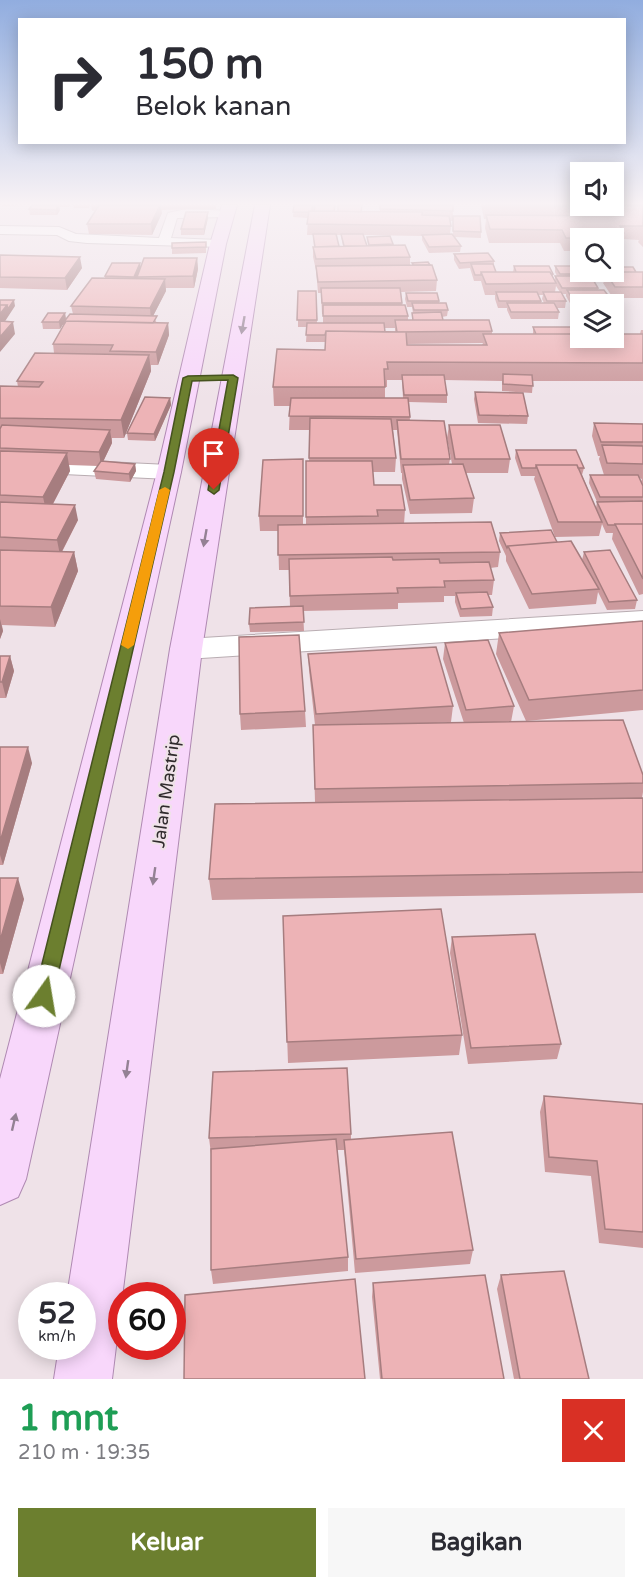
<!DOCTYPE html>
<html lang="id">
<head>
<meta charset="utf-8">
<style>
	body { margin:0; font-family:"Varela Round",sans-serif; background:#f7f7f7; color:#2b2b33; height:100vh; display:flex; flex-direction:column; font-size:22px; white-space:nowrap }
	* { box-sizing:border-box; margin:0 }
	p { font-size:20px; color:#7c7c81 }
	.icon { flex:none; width:33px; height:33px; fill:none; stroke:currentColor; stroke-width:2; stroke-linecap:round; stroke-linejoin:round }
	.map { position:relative; height:1379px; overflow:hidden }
	.drawer { display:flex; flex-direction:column; background:#fff; flex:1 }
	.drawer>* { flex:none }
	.top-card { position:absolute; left:18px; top:18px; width:608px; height:126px; border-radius:0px; box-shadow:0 3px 15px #0003; background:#fff; color:#2b2b33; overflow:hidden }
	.fabs { position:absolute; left:570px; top:162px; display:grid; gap:12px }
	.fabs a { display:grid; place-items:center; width:54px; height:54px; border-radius:0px; background:#fff; box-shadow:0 3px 15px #0003; font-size:30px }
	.speed { position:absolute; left:18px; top:1282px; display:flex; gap:12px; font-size:30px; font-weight:700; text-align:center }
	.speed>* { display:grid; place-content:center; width:78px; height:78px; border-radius:50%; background:#fff; box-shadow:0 3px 15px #0003; line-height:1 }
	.speed small { font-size:15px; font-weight:400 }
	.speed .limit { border:9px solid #d22; background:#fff; color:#111 }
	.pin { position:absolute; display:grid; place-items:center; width:51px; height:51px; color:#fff; margin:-62px -26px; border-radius:50% 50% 50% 0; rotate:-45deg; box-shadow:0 0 6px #0007 }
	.pin .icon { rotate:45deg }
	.me { position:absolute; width:66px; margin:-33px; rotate:13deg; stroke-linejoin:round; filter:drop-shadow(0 0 4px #0008) }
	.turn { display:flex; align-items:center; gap:21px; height:126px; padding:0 18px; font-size:27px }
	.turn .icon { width:78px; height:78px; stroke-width:2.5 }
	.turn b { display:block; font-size:42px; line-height:51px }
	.round { display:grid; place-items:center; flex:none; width:63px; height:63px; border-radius:0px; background:#f7f7f7 }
	.overview { display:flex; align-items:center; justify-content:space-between; height:102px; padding:0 18px }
	h1 { font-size:36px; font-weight:700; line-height:45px; color:#1e9e55 }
	.action { display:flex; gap:12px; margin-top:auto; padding:12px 18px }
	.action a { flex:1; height:69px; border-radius:0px; background:#6c7f2f; color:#fff; font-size:24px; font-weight:700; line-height:69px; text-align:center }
	.action a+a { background:#f7f7f7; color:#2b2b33 }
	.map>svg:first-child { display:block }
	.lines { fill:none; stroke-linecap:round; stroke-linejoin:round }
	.lane-casing { stroke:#b9adb2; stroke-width:2 }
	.street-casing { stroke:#b9adb2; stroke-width:2 }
	.primary-casing { stroke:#af89b2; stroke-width:2 }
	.lane { fill:#fff; fill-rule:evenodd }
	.street { fill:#fff; fill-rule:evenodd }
	.primary { fill:#f8d7fb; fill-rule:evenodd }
	.wall { fill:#cc9a9d; fill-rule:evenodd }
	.shaded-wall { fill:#a67d7f }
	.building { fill:#edb3b6; stroke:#a67d7f; stroke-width:1.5 }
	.oneway { fill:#948194 }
	.route { fill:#6c7f2f; stroke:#46531f; stroke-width:1.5 }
	.slow { fill:#f59e0b }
	.labels { text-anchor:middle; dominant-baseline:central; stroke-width:4.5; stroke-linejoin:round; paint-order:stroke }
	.street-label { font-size:18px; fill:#302b2d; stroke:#efe2e8 }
</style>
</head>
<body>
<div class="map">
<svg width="643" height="1379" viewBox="0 0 643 1379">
	<rect width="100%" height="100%" fill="#efe2e8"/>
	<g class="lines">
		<g class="lane-casing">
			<path id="lane" d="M186 209 231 211V215L227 217 177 218 171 238 218 240 224 244 222 247 87 243 69 241 57 235 0 234V226L59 227 76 234 159 238 168 213Z"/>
		</g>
		<g class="street-casing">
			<path id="street" d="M0 457 169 465 178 467 181 472 178 477 169 479 0 471Z
				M643 611V629L186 659 175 656 170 649 175 642 186 639Z"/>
		</g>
		<g class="primary-casing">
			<path id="primary" d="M222 205H237L226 244 181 472 26 1179 18 1197 0 1205V1079L157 472 210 244Z
				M255 205H270L202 649 112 1379H54L59 1347H82V1296H67L170 649Z"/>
		</g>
		<use href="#lane" class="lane"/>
		<use href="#street" class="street"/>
		<use href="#primary" class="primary"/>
	</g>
	<path class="wall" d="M2 205H26L2 206Z
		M32 205H70L69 207H59L60 210 57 215H30L29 209Z
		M73 205H90L89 208H74Z
		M91 205H216V209L161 210 162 213 152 235 89 234 87 224 95 211H92Z
		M294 205H337L335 208V211L380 212V205L453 211V221H450L451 226 450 234H453V216L481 232V238L455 237 461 246 460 252 429 253 422 240V236L363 235 367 246 368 245 367 237 393 244V245L410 257V265H412V263L437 280 436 291 401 292 402 305 408 316V320H412V313H413L412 307H407L405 299 406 293 439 301V303L448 310 447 316 442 317 443 320 492 331V334H533V327L580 338 640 334 641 330H643V381H533L532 393 502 391V381L444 380 447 395V403L409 402 410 421 450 459 449 464H452L447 438 449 425 510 459 508 473H466L474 498 472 513 410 514 402 479V473H401L397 430H393L396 458 395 472H373L374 485 405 510 404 524 500 552 498 567 490 568 494 580 492 595H488L493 607 492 616 460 617 455 602V596H444V602L398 603V609L303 611 304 631 250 632 249 624 290 607 289 570H279L278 531H260L259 516 303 459V525H306V461H309L310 430H289L290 406H274L273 387 325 350V342H306L307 327H298V291H316L317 323H323V314H322L321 293H318L316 270 313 257V247H314L313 235H307L308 218 293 217ZM337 235H341L343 246H339ZM385 328H395V332H385ZM483 343 482 345H407V344ZM387 380H402L403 398H385V387H387Z
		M481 205H643V247L638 242 639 240 623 239 622 247 614 246V238H580V251H564L560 243H489L485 228 486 219H484Z
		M208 218 204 235H181V229Z
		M206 242V253L172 254V248Z
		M454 254 494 261V266L496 272H513L514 266 553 274V277L555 280V276H557L555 272V266L590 274V276L598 288V290L610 298 609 304 571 305 566 296V294H562L566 301 565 308H557L559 312 558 319H511L507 310V308H498L495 299V295H485L481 281H474L470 268 459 269 454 260ZM556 286 560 292H555ZM538 295H543L542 299 544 303H541V301Z
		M0 255 82 268 67 290 0 288Z
		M197 258 198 269 194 288H166V291L153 316 157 323H168L169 335 158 365H151V371L124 438H112V443L103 462 135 464 136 471 130 482 96 479 94 471 98 466 69 465 70 471 53 504 78 520 62 552H74L78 571 55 627 2 625 3 631 0 639V386L18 387 17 381 54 353 53 344 63 326V324L60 329H43L42 322 65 313 66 319 73 314 71 306 105 278V276L141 267Z
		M594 272H643V298H613L603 283 604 282H598L594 274Z
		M475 392 528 416 527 424 478 423 474 399Z
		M170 398 171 405 155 441 128 440 127 433Z
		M594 423 643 424V486L641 482 642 479 639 478 643 486V594L639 595 612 539 613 533H606L602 524 599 536 555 537 534 479 535 476H521L515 458 516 450 584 468 582 475 596 508 597 502 589 483 590 475H604L599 459 600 456H598L592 436Z
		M500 533 557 542 586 567 582 560 584 552 637 600 635 609 607 610 598 592 596 604 529 609 506 561V556L499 541Z
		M643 621V710L526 721 496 654 499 633Z
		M445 643 514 706 511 722 643 775V792L642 798H643V893L212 900 209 879 315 802 313 725H315L309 670 308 654 453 706 451 722 436 723H464L443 659Z
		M0 656H10L14 671 6 698H0Z
		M305 711 306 727 241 730 240 714Z
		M0 747 32 763 3 865H0Z
		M0 878 24 899 3 974H0Z
		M283 916 462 1035 459 1055 288 1063Z
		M452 937 561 1044 557 1059 468 1064 450 953Z
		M544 1096 643 1104V1248L599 1243 591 1176 545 1172 540 1112Z
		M351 1134V1140L473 1250 470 1264 355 1273 344 1150H337L348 1257V1271L213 1284 211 1270V1154L209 1138Z
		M501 1275 589 1379H514L497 1289Z
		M373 1283 504 1379H380L372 1297Z"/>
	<path class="shaded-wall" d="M58 205 60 210 57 215 56 210Z
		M160 205H161L162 213 152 235 151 224Z
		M208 212V218L204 235V229Z
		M80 257 82 268 67 290 65 278Z
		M197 258 198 269 194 288 193 276Z
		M140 263 141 269 135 283 134 277Z
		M165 279 166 291 151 320 150 308Z
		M14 300 15 306 0 329V314L7 305Z
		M65 313 66 320 60 329 59 322Z
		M13 322 15 334 0 352V337Z
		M168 323 169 335 158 365 156 352Z
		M149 355 151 371 124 438 121 420Z
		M170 398 171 405 155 441 154 434Z
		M110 430 112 443 101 466 99 452Z
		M67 453 70 471 47 515 43 497Z
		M135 464 136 471 130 482 129 474Z
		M75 505 78 520 60 555 57 540Z
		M74 552 78 571 55 627 51 607Z
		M0 619 3 631 0 639Z
		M10 656 14 671 6 698 2 682Z
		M28 747 32 763 3 865 0 855V842Z
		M18 878 24 899 3 974 0 963V941Z"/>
	<path class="building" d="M32 205H58L56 210 29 209Z
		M99 205H160L151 224H87Z
		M294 205H313L312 211H309V212H293Z
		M315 205H335L334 211H314Z
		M338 205H362L361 212 338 211Z
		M380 205H453V211L380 209Z
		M643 205V226H620L624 233H599L602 238H566L562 230 490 229 486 215 624 216 619 207 485 205Z
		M309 211 422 212V215L449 216 451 226 307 224Z
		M186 212H208L204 229H181Z
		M453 216H480L481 232 453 231Z
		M313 234H336L339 246 315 247Z
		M341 234H363L367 246H344Z
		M452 234 461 246 429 247 422 235Z
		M390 236 393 244 369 245 367 237Z
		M206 242V247L172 248V243Z
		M405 245 410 257 316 259 313 247Z
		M488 253 494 261 460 263 454 254Z
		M0 255 80 257 65 278 0 277Z
		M144 258H197L193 276 137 277Z
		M428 262 430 265H414L412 263Z
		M112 263H140L134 277 105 276Z
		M471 264H493L496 272H481V275H475Z
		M432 265 437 280 318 282 316 266Z
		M514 266H549L553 274H551L550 272H516Z
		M555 266H580V272H589L590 274H560Z
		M614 267H633L636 272H605V275H599L597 272H614Z
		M481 272H550L556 283 486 284Z
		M605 272H643V287H615Z
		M555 276H591L598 288H562Z
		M92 278 165 279 150 308 71 306Z
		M321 288H400L402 303H322Z
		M567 290H604L610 298H572Z
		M298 291H316L317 320H297Z
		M496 292H537L541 301H499Z
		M543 292H561L566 301H547Z
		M406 293H437L439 301H408Z
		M0 300H14L8 309 7 305H0Z
		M412 303H446L448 310H414Z
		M507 303H554L559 312H511Z
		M0 305H7L0 314Z
		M323 305H405L408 316H323Z
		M441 312 443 320H413L412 313Z
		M48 313H65L59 322H42Z
		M70 314 157 316 153 323 66 321 65 323H63Z
		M395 320H489L492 331 397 332Z
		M0 321 13 322 0 337Z
		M66 321 168 323 156 352 110 351 113 345 53 344Z
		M307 323H384L385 332 326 331 325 335H306Z
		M533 327H580V334H536Z
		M326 331 406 332 407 345H487L483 334H580V338H614V334H643V363L387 362 388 369H384L385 387H273L277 349 325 350Z
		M35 353 149 355 121 420 0 418V386L39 387 43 382 17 381Z
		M503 374 532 375 533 386 503 384Z
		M402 375H444L447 395H404Z
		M475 392 523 393 528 416 479 415Z
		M145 397 170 398 154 434 127 433Z
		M291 398H408L410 417 289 416Z
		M310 418 391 419 396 458H309Z
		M397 420 444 421 450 459H401Z
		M594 423 643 424V442H601Z
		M2 425 110 430 99 452 0 448V429Z
		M449 425H500L510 459H455Z
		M602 445 643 446V464L607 463Z
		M516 450H576L584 468H578L577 465H536V468H522Z
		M0 451 67 453 43 497 0 495Z
		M303 459V516H259L263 460Z
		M101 461 135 464 129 474 94 471Z
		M306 461H372L374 485H401L405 510H377L378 516 306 517Z
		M463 464 474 498 410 500 403 465Z
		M536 465H577L602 522H558Z
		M590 475H638L643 486V497H600Z
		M643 501V524H615V525H608L597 502Z
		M0 502 75 505 57 540 0 537Z
		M491 522 500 552 278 555V525Z
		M615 524H643V579Z
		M551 530 557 542 508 546 507 548 500 533Z
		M571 541 599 589 532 594 508 546Z
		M0 550 74 552 51 607 0 606Z
		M610 550 637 600 609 602 584 552Z
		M392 557 393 560 439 559 440 563 489 562 494 580 444 581 445 587 397 588 398 593 290 596 289 559Z
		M487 592 493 607 461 609 456 593Z
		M303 606 304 622 249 624 250 608Z
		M643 621V690L529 700 499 633Z
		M299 635 305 711 240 714 239 637Z
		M488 640 514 706 466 710 445 643Z
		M436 647 453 706 316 714 308 654Z
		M0 656H10L2 682H0Z
		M623 720 643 775V783L315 789 313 725Z
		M0 747H28L0 842Z
		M643 798V872L209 879 215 804Z
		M0 878H18L0 941Z
		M441 909 462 1035 287 1042 283 916Z
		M535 934 561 1044 471 1048 452 937Z
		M347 1068 351 1134 209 1138 213 1072Z
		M544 1096 643 1104V1232L605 1229 597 1161 549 1157Z
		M452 1132 473 1250 356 1259 344 1140Z
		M336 1139 348 1257 211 1270V1149Z
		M564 1271 589 1379H520L501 1275Z
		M485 1275 504 1379H382L373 1283Z
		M355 1279 365 1379H184L185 1295Z"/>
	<defs><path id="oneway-solid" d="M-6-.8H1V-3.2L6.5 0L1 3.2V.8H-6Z" transform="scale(1.5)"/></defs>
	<g class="oneway">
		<use href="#oneway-solid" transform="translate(243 325) rotate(100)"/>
		<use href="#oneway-solid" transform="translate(205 538) rotate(100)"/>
		<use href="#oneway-solid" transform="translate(154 876) rotate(98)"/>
		<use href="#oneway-solid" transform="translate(127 1069) rotate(98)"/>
		<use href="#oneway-solid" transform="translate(14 1122) rotate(-77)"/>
	</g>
	<linearGradient id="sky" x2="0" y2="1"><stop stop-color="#91addf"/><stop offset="0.51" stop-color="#f8f2f5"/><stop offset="1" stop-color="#f8f2f5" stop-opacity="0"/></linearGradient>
	<rect width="643" height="399" fill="url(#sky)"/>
	<path class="route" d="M233 375 238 378 219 490 214 494 208 490 228 380 192 381 174 472 53 996 50 1002 44 1004 37 1002 34 996 164 472 183 378 188 376Z"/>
	<path class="slow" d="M165 487 170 490 134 645 128 649 121 645 159 490Z"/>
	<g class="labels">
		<g class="street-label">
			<text transform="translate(166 791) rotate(-82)">Jalan Mastrip</text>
		</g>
	</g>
</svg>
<div class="fabs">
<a><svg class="icon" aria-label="sound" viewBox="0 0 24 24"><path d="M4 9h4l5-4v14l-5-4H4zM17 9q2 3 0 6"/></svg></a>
<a><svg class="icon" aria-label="search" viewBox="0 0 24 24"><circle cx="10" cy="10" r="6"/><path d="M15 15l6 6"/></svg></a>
<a><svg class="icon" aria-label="layers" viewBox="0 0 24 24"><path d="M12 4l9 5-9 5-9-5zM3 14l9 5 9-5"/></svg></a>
</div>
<div class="speed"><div>52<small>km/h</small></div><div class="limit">60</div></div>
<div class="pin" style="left:214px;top:490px;background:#d93025"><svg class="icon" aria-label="arrive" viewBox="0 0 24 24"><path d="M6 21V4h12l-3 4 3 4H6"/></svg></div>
<svg class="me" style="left:44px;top:996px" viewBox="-20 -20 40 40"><circle r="19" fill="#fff"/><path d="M0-13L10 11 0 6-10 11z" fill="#6c7f2f"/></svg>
<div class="top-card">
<div class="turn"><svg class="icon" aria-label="right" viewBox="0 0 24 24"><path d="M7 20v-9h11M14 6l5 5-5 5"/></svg><div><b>150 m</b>Belok kanan</div></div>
</div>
</div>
<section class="drawer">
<div class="overview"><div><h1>1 mnt</h1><p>210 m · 19:35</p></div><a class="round" style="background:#d93025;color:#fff"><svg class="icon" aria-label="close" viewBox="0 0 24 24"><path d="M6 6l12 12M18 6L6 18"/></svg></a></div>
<div class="action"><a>Keluar</a><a>Bagikan</a></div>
</section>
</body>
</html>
